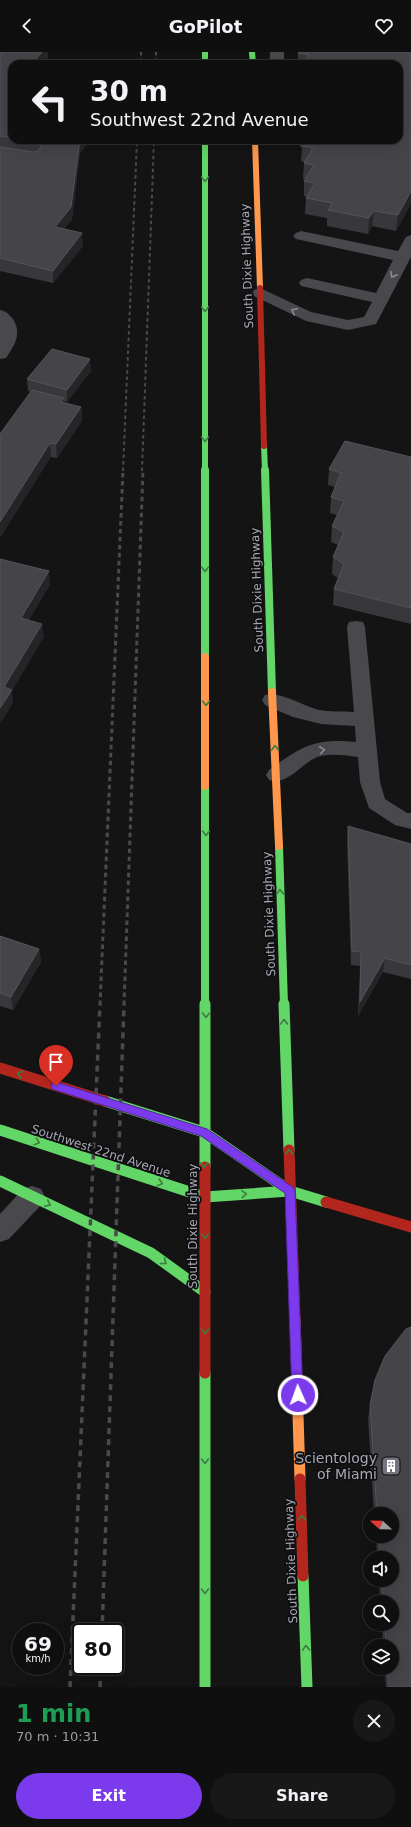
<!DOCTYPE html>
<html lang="en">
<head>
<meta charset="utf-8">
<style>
	body { margin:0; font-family:"DejaVu Sans",sans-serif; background:#181819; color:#f1f3f6; height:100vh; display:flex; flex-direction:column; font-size:15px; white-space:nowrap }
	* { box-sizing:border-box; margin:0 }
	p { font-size:13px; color:#9b9c9f }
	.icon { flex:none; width:22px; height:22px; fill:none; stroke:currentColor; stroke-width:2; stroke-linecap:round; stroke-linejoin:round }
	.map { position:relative; height:1635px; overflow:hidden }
	.panel { display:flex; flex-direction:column; background:#0f0f10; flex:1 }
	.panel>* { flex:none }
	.hud { position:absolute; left:8px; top:8px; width:395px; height:84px; border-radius:12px; box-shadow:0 4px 16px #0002,0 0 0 1px #2f2f30; background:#0f0f10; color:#f1f3f6; overflow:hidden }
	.needle { width:26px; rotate:292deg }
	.controls { position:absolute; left:363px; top:1455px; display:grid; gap:8px }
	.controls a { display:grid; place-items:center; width:36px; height:36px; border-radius:50%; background:#0f0f10; box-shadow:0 4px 16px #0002,0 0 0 1px #2f2f30; font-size:20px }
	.speed { position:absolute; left:12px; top:1571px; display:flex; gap:8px; font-size:20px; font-weight:700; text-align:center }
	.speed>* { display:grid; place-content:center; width:52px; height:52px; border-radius:50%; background:#0f0f10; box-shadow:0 4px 16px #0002,0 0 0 1px #2f2f30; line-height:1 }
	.speed small { font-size:10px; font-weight:400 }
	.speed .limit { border:2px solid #111; border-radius:6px; background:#fff; color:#111 }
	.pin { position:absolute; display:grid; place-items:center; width:34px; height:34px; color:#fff; margin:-41px -17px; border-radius:50% 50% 50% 0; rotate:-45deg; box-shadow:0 0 4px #0007 }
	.pin .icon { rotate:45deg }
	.me { position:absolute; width:44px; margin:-22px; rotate:358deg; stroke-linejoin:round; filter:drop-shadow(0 0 3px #0008) }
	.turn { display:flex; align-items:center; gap:14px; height:84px; padding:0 16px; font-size:18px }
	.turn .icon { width:52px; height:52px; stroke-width:2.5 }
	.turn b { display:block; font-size:28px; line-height:34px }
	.round { display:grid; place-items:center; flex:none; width:42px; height:42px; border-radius:21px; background:#181819 }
	.headline { display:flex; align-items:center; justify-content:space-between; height:68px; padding:0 16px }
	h1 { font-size:24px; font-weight:600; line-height:30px; color:#1e9e55 }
	.action { display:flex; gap:8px; margin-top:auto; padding:8px 16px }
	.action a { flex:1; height:46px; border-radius:24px; background:#7c3aed; color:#fff; font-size:16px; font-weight:600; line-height:46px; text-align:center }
	.action a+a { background:#181819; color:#f1f3f6 }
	header { display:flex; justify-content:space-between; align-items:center; height:52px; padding:0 16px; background:#0f0f10; font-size:18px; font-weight:600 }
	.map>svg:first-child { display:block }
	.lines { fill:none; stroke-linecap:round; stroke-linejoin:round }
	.lane { fill:#49494d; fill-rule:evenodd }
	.street { fill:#49494d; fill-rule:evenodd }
	.fast-far2 { stroke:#63d668; stroke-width:6 }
	.fast-far1 { stroke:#63d668; stroke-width:8 }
	.fast { stroke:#63d668; stroke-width:11 }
	.slow-far2 { stroke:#ff974d; stroke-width:6 }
	.slow-far1 { stroke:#ff974d; stroke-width:8 }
	.slow { stroke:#ff974d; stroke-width:11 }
	.jam-far1 { stroke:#b3261e; stroke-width:6 }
	.jam { stroke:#b3261e; stroke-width:11 }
	.rail-far2 { stroke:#4a4a4e; stroke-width:2; stroke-dasharray:3.5 3; stroke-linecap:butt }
	.rail-far1 { stroke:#4a4a4e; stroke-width:3; stroke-dasharray:4.5 3.5; stroke-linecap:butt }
	.rail { stroke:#4a4a4e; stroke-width:3.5; stroke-dasharray:6 5; stroke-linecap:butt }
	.wall { fill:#38383c }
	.shaded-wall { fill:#252527 }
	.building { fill:#444449; stroke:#53545a }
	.oneway { stroke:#3d7c40 }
	.oneway2 { stroke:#8a8b96 }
	.route { fill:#7c3aed; stroke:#51269a }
	.labels { text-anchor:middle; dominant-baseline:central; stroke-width:3.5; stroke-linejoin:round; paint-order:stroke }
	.street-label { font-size:12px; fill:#a6a7b5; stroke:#0f0f10 }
	.near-poi-label { font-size:14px; fill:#a6a7b5; stroke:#0f0f10; text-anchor:end }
</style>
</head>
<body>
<header><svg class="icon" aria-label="back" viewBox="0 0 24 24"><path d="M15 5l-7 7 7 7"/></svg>GoPilot<svg class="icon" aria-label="heart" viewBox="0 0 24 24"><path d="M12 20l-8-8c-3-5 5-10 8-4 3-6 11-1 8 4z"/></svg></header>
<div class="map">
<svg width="411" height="1635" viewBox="0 0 411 1635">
	<rect width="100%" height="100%" fill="#141415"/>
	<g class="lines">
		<path class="lane" d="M270 0H284V12H270Z
			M301 179 398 199 406 185 411 183V205L376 272 348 278 306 269 254 244 252 241 254 238 260 236 311 260 348 268 364 265 372 250 301 234 299 231 301 228 307 226 376 241 393 208 296 187 293 184 296 181Z
			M356 569 363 570 365 575 380 730 385 747 407 761H411V777L395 773 369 756 360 730 358 705C345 703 330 701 317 705 301 712 287 734 269 728L266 723 269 718C302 694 315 686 356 690L355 674 321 672 293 665 265 653 262 648 265 643C280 639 303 654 319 658 330 660 343 659 354 660L347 575 349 570Z"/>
		<path class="street" d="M0 258C6 259 9 262 13 267 22 281 15 293 6 306L0 307Z
			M32 1134 41 1137 45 1145 41 1153 9 1187 0 1190V1162L23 1137Z"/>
		<path class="fast-far2" d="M205 0V12
			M252 0 253 12
			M205 88V419
			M264 394 265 419"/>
		<path class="fast-far1" d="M205 418V605
			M265 418 272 640
			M205 734V953
			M279 794 284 953"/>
		<path class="fast" d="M205 952V1115
			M284 952 289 1098
			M105 1049 204 1080 290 1139 326 1150
			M0 1078 205 1145 290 1139
			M0 1129 151 1201 205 1240
			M205 1321V1635
			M303 1524 307 1635"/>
		<path class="slow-far2" d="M255 88 260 236"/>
		<path class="slow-far1" d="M205 605V734
			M272 640 279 794"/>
		<path class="slow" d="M295 1267 300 1427"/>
		<path class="jam-far1" d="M260 236 264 394"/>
		<path class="jam" d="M0 1016 105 1049
			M289 1098 295 1267
			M205 1115V1321
			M326 1150 411 1175
			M300 1427 303 1524"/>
		<path class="rail-far2" d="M141 0V12
			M156 0V12
			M123 419 137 88
			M142 419 154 88"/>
		<path class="rail-far1" d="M100 953 123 418
			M124 953 143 418"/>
		<path class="rail" d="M102 1580 124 952
			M70 1635 100 952
			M100 1635 101 1614"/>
	</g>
	<path class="wall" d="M0 0H48V5L42 12H12V88H90L80 101 72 167 64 177 83 194 53 231 0 219Z
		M411 0V152L396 179 372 174 368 182 327 174V166L305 162 306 146 307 145 304 144V129L305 127H303L304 111V110L301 109 302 96 300 95V88H399V12H298V1Z
		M91 319 67 350 64 349 65 351 81 355 82 369 57 406 51 405 31 340 28 339 27 327Z
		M411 405V572L333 553 334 537 338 526 332 522 333 505 338 493 331 490 332 474 337 463 330 461 331 445 335 435 328 433 329 417Z
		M348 774 411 792V927L383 920 358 964 360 914 351 913 347 789Z
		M0 884 39 897 41 910 13 958 0 954Z
		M411 1275V1635H386L384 1616H392V1594H383L382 1572H392V1550H380L379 1528H392V1506H377L376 1484H392V1462H374L368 1366 375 1328 385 1304 406 1277Z"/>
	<path class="shaded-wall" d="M42 0H48V5L42 12H32Z
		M80 88H90L80 101 72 167 56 187 55 175Z
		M411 139V152L396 179 398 163Z
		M374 159 372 174 368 182 369 166Z
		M82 181 83 194 53 231V219Z
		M90 307 91 319 67 350V338Z
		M64 346 65 360 61 350Z
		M81 355 82 369 57 406 56 392Z
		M50 391 51 405 0 486V470Z
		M49 519 50 533 22 580 21 566Z
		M42 572 44 585 12 639 13 651 0 672V656L4 635Z
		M39 897 41 910 13 958 11 945Z
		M385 906 383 920 358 964 360 950Z"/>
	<path class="building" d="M0 0H42L32 12H12V86L0 84Z
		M299 0H411V139L398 163 374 159 369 166 328 158 332 151 306 146 315 131 304 129 314 113 304 111 313 96 302 94 306 88H399V12H302L309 3 298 1Z
		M23 88H80L71 155 55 175 82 181 53 219 0 206V95L33 100 39 99 41 94 39 91Z
		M52 297 90 307 67 338 27 327Z
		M32 338 64 346 61 350 81 355 56 392 50 391 0 470V382Z
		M345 389 411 405V556L334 537 344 512 333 505 344 480 332 474 344 449 331 445 341 421 329 417Z
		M0 507 49 519 21 566 42 572 4 635 12 638 0 656Z
		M348 774 411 792V913L385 906 360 950 361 900 352 899Z
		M0 884 39 897 11 945 0 941Z
		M411 1275V1635H389L387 1616H392V1594H386L385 1572H392V1550H383L382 1528H392V1506H380L379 1484H392V1462H377L370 1353 375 1328 385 1304 406 1277Z"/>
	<defs><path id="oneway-chevron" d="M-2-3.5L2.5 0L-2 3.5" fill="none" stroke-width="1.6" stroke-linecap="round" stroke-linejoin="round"/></defs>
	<g class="oneway">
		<use href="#oneway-chevron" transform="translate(205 127) rotate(90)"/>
		<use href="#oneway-chevron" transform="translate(205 257) rotate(90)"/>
		<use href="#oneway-chevron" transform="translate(205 387) rotate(90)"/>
		<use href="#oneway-chevron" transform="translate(205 517) rotate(90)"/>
		<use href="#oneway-chevron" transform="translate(206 651) rotate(90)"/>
		<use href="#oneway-chevron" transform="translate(275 696) rotate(-92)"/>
		<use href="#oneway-chevron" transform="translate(206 781) rotate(90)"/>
		<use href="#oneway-chevron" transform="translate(280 840) rotate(-92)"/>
		<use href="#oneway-chevron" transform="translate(206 963) rotate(91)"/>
		<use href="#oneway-chevron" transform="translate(284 970) rotate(-92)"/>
		<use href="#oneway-chevron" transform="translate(20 1022) rotate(-162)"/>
		<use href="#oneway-chevron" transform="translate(37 1090) rotate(18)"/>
		<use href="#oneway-chevron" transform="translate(289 1100) rotate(-92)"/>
		<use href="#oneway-chevron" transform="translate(204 1113) rotate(89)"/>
		<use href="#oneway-chevron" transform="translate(160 1131) rotate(17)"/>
		<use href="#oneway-chevron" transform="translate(244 1142) rotate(-4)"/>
		<use href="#oneway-chevron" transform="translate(48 1152) rotate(25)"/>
		<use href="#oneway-chevron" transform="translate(205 1184) rotate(90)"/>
		<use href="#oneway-chevron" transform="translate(164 1210) rotate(36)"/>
		<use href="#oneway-chevron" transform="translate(205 1279) rotate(90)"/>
		<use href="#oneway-chevron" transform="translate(205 1409) rotate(90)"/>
		<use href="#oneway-chevron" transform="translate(302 1466) rotate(-92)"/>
		<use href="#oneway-chevron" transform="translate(205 1539) rotate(90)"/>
		<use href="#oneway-chevron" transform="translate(306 1596) rotate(-92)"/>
	</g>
	<g class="oneway2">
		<use href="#oneway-chevron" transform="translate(393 223) rotate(117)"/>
		<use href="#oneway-chevron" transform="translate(294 259) rotate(-153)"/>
		<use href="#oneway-chevron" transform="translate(322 698) rotate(-8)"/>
	</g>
	<path class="route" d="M56 1030 207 1077 294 1136 295 1139 303 1343 302 1346 298 1348 294 1346 292 1343 285 1141 201 1084 52 1037 51 1034 52 1031Z"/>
	<defs>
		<g id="building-square" transform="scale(1)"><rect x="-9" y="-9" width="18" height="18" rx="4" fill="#73747d" stroke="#0f0f10"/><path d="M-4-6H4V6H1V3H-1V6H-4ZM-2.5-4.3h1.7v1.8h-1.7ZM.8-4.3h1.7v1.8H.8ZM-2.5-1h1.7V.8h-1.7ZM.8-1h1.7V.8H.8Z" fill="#fff"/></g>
	</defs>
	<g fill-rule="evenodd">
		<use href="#building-square" x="391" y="1414"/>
	</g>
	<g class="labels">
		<g class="street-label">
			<text transform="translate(247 214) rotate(-92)">South Dixie Highway</text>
			<text transform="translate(257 538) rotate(-92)">South Dixie Highway</text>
			<text transform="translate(269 862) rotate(-92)">South Dixie Highway</text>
			<text transform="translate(101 1099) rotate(18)">Southwest 22nd Avenue</text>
			<text transform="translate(193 1174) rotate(-90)">South Dixie Highway</text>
			<text transform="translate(291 1509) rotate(-92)">South Dixie Highway</text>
		</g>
		<g class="near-poi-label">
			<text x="377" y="1406">Scientology<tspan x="377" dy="16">of Miami</tspan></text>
		</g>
	</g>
</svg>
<div class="controls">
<a><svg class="needle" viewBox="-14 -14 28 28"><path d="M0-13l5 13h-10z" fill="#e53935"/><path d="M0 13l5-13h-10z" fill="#9b9c9f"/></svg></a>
<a><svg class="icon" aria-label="sound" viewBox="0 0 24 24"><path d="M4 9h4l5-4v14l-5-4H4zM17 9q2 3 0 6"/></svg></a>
<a><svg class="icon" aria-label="search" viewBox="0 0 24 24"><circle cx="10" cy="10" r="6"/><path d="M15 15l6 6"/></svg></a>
<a><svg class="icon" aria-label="layers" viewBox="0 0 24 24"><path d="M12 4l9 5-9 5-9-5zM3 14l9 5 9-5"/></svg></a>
</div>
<div class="speed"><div>69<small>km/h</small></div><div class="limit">80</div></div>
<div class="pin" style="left:56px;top:1034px;background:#d93025"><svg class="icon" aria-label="arrive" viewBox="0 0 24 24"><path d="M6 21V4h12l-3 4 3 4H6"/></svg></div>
<svg class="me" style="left:298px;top:1343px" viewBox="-20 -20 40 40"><circle r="17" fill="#7c3aed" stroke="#fff" stroke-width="3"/><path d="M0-11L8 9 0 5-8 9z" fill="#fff"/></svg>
<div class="hud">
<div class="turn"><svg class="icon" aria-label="left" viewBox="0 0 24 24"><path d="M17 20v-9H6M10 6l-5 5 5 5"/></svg><div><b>30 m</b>Southwest 22nd Avenue</div></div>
</div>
</div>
<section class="panel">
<div class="headline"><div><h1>1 min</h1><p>70 m · 10:31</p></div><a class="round"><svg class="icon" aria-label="close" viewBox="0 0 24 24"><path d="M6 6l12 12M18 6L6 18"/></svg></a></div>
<div class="action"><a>Exit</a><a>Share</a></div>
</section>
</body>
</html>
